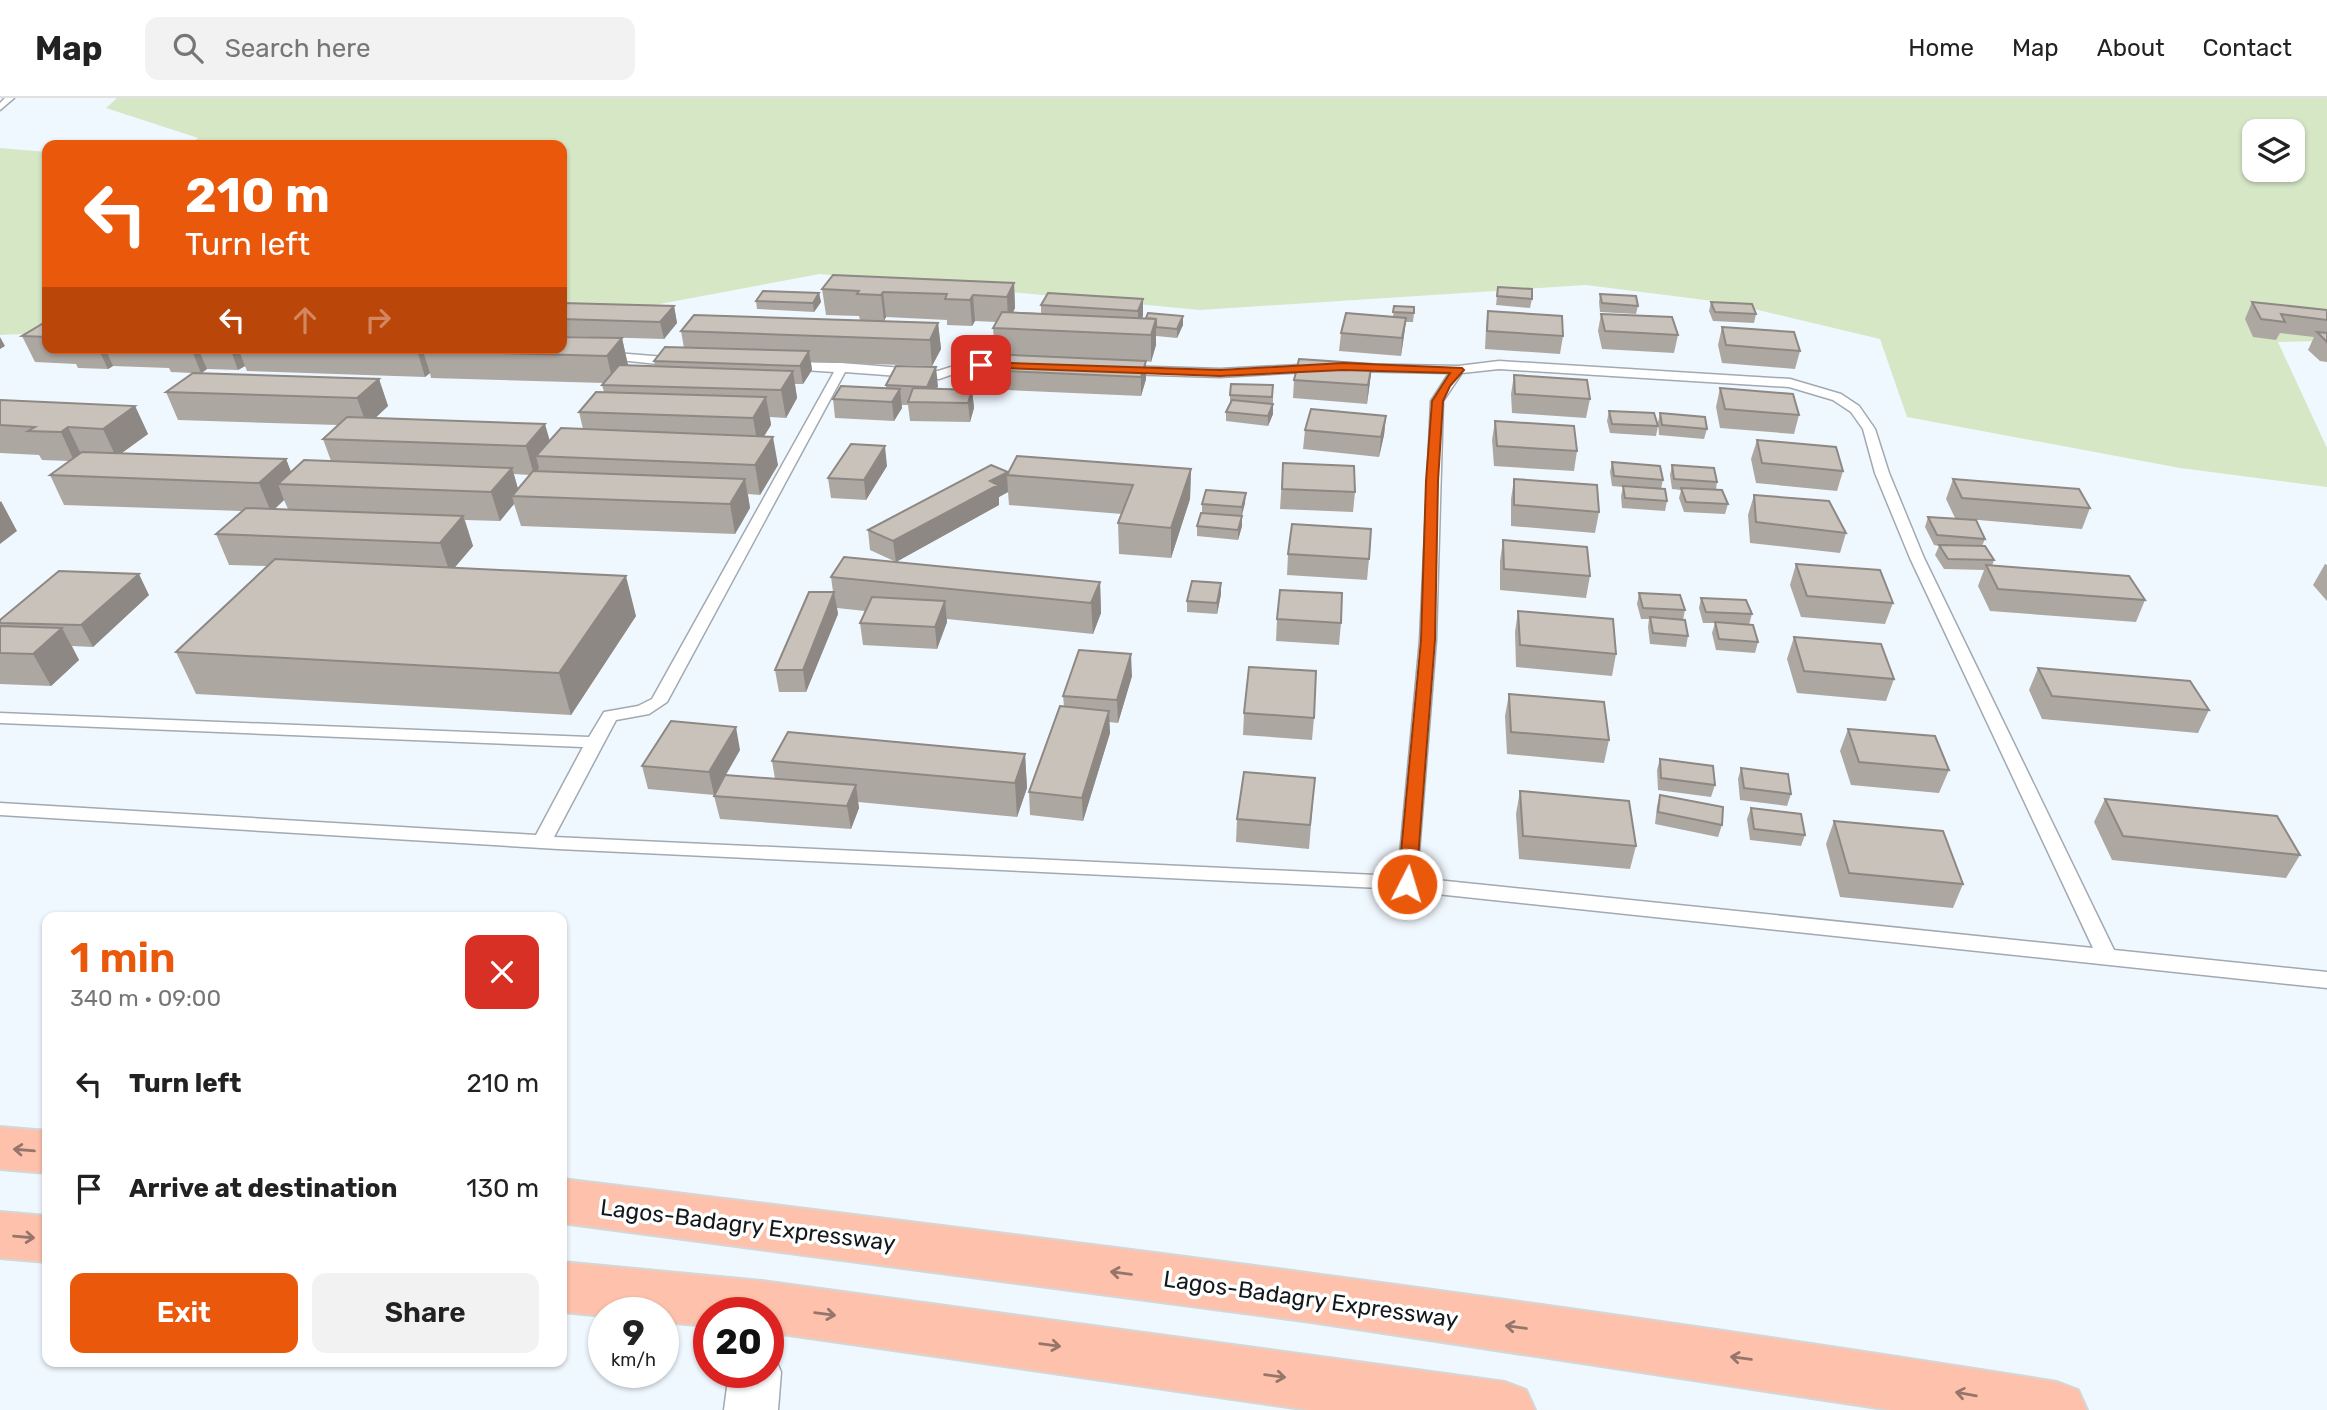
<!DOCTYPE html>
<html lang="en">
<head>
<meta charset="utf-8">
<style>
	body { margin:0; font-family:Rubik,sans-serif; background:#f2f2f2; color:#222; height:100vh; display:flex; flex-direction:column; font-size:26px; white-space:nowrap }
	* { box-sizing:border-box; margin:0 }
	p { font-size:23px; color:#767676 }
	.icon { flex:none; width:38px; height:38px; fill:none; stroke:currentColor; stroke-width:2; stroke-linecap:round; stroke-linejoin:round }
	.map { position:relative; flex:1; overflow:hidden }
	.details { position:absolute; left:42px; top:814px; width:525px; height:455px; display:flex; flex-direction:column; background:#fff; border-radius:14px; box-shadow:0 2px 5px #0004 }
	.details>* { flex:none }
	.hud { position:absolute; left:42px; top:42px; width:525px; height:214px; border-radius:14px; box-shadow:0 2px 5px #0004; background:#ea580c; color:#fff; overflow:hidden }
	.fabs { position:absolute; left:2242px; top:21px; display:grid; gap:14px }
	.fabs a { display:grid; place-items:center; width:63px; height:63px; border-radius:14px; background:#fff; box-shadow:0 2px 5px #0004; font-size:35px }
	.speed { position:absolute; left:588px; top:1199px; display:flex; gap:14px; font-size:35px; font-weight:700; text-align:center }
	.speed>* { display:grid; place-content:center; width:91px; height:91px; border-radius:50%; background:#fff; box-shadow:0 2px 5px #0004; line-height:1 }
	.speed small { font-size:18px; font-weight:400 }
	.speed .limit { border:10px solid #d22; background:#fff; color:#111 }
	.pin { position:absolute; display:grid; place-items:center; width:60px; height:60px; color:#fff; margin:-30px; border-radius:14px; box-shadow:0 4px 10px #0006 }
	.me { position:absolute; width:77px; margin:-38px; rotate:5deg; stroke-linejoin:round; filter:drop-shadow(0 0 5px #0008) }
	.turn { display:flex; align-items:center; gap:24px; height:147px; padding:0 28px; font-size:32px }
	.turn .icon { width:91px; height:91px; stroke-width:2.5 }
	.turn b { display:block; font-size:49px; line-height:60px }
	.lanes { display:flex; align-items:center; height:66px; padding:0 28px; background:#0003; justify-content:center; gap:35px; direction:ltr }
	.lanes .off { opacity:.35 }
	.round { display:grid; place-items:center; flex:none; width:74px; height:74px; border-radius:14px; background:#f2f2f2 }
	.overview { display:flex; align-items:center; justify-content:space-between; height:119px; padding:0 28px }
	h1 { font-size:42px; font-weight:600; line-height:52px; color:#ea580c }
	.cta { display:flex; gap:14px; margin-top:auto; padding:14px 28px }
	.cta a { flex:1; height:80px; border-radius:14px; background:#ea580c; color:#fff; font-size:28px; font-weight:600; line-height:80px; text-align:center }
	.cta a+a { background:#f2f2f2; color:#222 }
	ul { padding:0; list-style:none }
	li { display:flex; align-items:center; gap:21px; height:105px; padding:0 28px }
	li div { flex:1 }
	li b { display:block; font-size:26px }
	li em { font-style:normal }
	header { display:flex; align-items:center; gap:42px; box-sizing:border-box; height:98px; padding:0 35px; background:#fff; border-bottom:2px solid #e0e0e0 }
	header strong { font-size:33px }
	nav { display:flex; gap:38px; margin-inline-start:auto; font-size:24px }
	.search { width:490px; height:63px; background:#f2f2f2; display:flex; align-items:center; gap:18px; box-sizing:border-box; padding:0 24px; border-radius:14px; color:#767676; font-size:26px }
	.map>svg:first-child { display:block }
	.green { fill:#d6e7c6; fill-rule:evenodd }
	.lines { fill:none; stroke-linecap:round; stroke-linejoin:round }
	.lane-casing { stroke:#a2a9b0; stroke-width:3 }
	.street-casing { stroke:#a2a9b0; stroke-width:3 }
	.highway-casing { stroke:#d5d6d6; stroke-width:4 }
	.lane { fill:#fff; fill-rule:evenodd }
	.street { fill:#fff; fill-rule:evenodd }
	.highway { fill:#fec2ac; fill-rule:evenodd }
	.wall { fill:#ada7a1; fill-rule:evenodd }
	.shaded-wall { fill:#8d8883 }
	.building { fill:#c9c2bb; stroke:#8d8883; stroke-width:2 }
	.oneway { stroke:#96766b }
	.route { fill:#ea580c; stroke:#983908; stroke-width:2 }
	.labels { text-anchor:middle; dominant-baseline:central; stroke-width:7; stroke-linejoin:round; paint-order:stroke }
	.near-street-label { font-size:23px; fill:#16191b; stroke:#fff }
</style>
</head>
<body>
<header>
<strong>Map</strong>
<div class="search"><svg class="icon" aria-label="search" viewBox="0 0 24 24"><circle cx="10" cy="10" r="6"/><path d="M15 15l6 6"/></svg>Search here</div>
<nav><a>Home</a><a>Map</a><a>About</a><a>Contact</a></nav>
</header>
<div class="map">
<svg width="2327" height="1312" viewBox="0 0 2327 1312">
	<rect width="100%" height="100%" fill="#f0f8ff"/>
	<path class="green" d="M117 0H2327V243L2278 244 2327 350V389L2180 370 1907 319 1880 241 1729 205 1586 187 1200 212 820 176 601 217 562 219V47H189L198 40 106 10ZM2254 33H2292V72H2254Z
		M0 50 47 54V235L0 237Z"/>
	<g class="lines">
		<g class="lane-casing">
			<path id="lane" d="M5 0H14L0 12V5Z
				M604 254 677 260 683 264 677 268 600 260V256Z
				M1007 262 1013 266 1011 269 968 271 939 281 845 274 667 604 649 616 616 622 554 739 1398 778 1420 542 1431 303 1449 275 1350 273 1344 269 1346 266 1458 268 1499 263 1790 281 1841 296 1859 308 1875 331 1889 375 1924 460 2114 852 2327 874V890L1380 790 558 751 0 717V705L536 737 583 649 0 625V615L589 639 604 614 638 608 652 601 834 274 789 271 785 270V264L842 265 938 273 967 264ZM1499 271 1789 289 1833 302 1851 314 1863 331 1875 375 1910 460 2093 850 1417 780 1436 542 1443 303 1462 275Z
				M1319 266 1325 270 1323 273 1220 279 1123 276 1117 272 1123 268 1220 271Z"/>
		</g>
		<g class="street-casing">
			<path id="street" d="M768 1254 774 1257 781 1274 778 1312H724L729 1274H768Z"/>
		</g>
		<g class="highway-casing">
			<path id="highway" d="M0 1029 47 1033V1075L0 1071Z
				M562 1081C1061 1142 1560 1204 2057 1284L2078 1292 2087 1312H1891L1311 1224 562 1125Z
				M0 1114 47 1118V1164L0 1160Z
				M562 1164 762 1183 1505 1284 1526 1292 1535 1312H1309L768 1234V1214H709V1228L663 1224V1214H604V1218L562 1214Z"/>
		</g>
		<use href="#lane" class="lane"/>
		<use href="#street" class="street"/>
		<use href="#highway" class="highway"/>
	</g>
	<path class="wall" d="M1014 185 1015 210 1013 214 1041 215V207L1143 201 1142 220 1183 227 1177 240 1156 238V247L1151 264 1146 263V281L1141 298 983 291 981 272 995 256 993 230 996 224 975 223 972 228 947 227V222L886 219 884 223 938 225 941 251 932 268 811 264 812 272 803 286H795L797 300 786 320 770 319 771 327 764 338 778 367 760 397 748 396 750 410 735 436 521 428 514 406 500 423 465 422 473 448 455 469 636 518 571 617 196 596 176 554 267 468 229 467 216 436 242 413 64 407 50 377 69 363 42 362 39 357 0 355V302L135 308 148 336 122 355 286 361 291 374 331 363 323 341 338 327 178 322 166 294 192 275 171 274 169 270 113 268 108 271 78 270 76 266 35 264 22 238 47 223V250H562L622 240 628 268H655L654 263 684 250 681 233 860 222 859 218 826 217 822 191ZM245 268 247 273 425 279 430 275 431 280 604 285 602 287 604 294 579 314 583 331 550 343 375 320 388 308 379 281 202 275 207 271 238 272ZM514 376 530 377 518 391ZM284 402 288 411H275Z
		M1498 189 1532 201 1530 210 1496 207Z
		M819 195 821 204 814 214 757 211 756 203Z
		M1600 196 1638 208 1636 216 1600 214 1599 204Z
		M1711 204 1756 216 1754 225 1713 223 1709 213Z
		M2252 204 2327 212V264L2320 263 2308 252 2314 239 2280 235 2276 242 2253 239 2245 221Z
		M562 205 674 208 677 225 664 241 562 238Z
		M1394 208 1414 215 1413 224H1406L1401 258 1339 253 1341 235 1393 219Z
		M1488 213 1563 238 1560 256 1485 251 1486 230Z
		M1601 216 1678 237 1674 255 1602 251 1598 233Z
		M1722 229 1800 253 1795 271 1722 265 1718 247Z
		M1372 266 1367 306 1293 300 1294 282Z
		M1514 277 1590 301 1586 320 1512 315 1511 296Z
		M886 287 938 288 936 291 972 292 974 310 970 324 910 323 908 307H902V310L894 323 835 320 833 301 886 290Z
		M1273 287V316L1268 328 1226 323V314L1230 305V297Z
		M1720 290 1799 317 1794 336 1720 330 1716 309Z
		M1609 313 1658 328 1656 338 1610 335 1607 323Z
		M1660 315 1707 331 1704 341 1659 337 1658 324Z
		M1386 318 1384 337 1379 359 1303 351 1305 332Z
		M1495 323 1577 353 1574 373 1494 368 1492 342Z
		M1757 342 1843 373 1837 393 1756 385 1751 361Z
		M1612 364 1663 382 1661 391 1667 403 1665 413 1622 410 1621 398 1623 389 1612 388 1610 374Z
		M1283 365 1355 394 1353 414 1280 411Z
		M1672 367 1717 384 1716 392 1728 406 1725 416 1684 414 1679 400 1681 392 1672 391 1670 377Z
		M887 368 866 402 831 400 828 380Z
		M1191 371 1190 401 1171 460 1119 456 1118 425 1122 416 1009 407 1008 394 999 399V407L896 464 870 452 868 432 1008 374Z
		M1514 381 1599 414 1595 435 1511 428V401Z
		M1953 381 2090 410 2082 431 1955 420 1946 401Z
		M1754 397 1846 435 1840 455 1750 445 1748 417Z
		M1245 405 1242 418V428L1238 442 1197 438V428L1202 415V406Z
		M1928 419 1985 441 1982 448 1994 462 1992 468 2145 502 2136 524 1990 513 1978 488 1984 472 1944 471 1935 457 1939 448 1934 447 1925 429Z
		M1503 442 1590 478 1586 500 1500 492V463Z
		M1288 456 1369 461 1367 482 1287 477Z
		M1796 466 1893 505 1885 526 1801 519 1790 487Z
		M2325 466 2327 467V503L2313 487Z
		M831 479 1100 484 1101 515 1093 536 947 521V524L937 551 863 547 860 525 865 513 837 510 838 516 806 594H779L775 572 833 494Z
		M1639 495 1685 512 1683 522 1688 538 1686 549 1650 546 1648 529 1649 521H1641L1637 506Z
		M1221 496 1217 516 1187 514V503Z
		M149 497 93 549 72 548 79 562 51 588 0 586V522Z
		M1701 500 1752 516 1749 527 1758 544 1755 555 1716 552 1712 535 1715 525H1703L1699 510Z
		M1518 513 1616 556 1612 578 1516 569 1515 534Z
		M1277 521 1341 525 1339 547 1276 543Z
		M1794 539 1894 581 1886 603 1797 595 1787 561Z
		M2038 570 2209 612 2198 635 2042 621 2029 592Z
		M1132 578 1118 625 1109 624 1110 635 1083 723 1030 717 1029 694 1064 609 1063 598Z
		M1509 596 1609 642 1604 665 1507 656 1505 618Z
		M1244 615 1314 620 1312 642 1243 637Z
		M1848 631 1949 672 1939 695 1851 687 1840 653Z
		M740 652 726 677 775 681 772 663 1025 656 1027 690 1017 719 858 704 859 710 851 731 720 721 714 698 723 681 714 697 648 691 642 668Z
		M1660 661 1715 687 1711 699 1658 692 1657 672Z
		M1741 670 1791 696 1787 708 1740 702 1738 681Z
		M1315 680 1309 751 1236 744 1237 721Z
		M1520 693 1636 748 1630 771 1519 761 1516 716Z
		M1660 697 1722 727 1718 739 1655 726 1657 708Z
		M2105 701 2300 757 2286 780 2112 762 2094 724Z
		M1751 710 1805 737 1801 748 1750 742 1747 721Z
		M1834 723 1963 786 1953 810 1840 799 1826 746Z"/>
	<path class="shaded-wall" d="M1014 185 1015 210 1008 224 1007 199Z
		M883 194 886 219 884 223 881 197Z
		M819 195 821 204 814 214 813 205Z
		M973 197 975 223 972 228 970 202Z
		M1143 201V218L1139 228H1138V213Z
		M674 208 677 225 664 241 660 224Z
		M1183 218V227L1177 240V231Z
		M1406 220 1404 237 1401 258 1402 240Z
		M1156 221V247L1151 264V237Z
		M938 225 941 251 932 268 930 242Z
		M0 239 5 248 0 251Z
		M622 240 628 267 613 285 607 258Z
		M98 250H105L113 268 108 271Z
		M191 250H198L207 271 201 275Z
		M230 250H238L245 268 238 272Z
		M419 250H442L423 253 430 275 425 279 417 252Z
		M809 253 812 272 803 286 800 268Z
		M1146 263V281L1141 298V279Z
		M1372 266 1370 284 1367 306 1368 287Z
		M936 269 938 288 930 305H928L927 289Z
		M793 273 797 300 786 320 781 292Z
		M379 281 388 308 367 328 357 300Z
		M900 291 902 310 894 323 892 304Z
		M972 292 974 310 970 324 968 305Z
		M766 299 771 327 758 348 753 320Z
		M1273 306V316L1268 328V318Z
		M135 308 148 336 116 359 103 331Z
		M1386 318 1384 337 1379 359 1381 339Z
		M545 326 553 354 536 358 539 370 534 377 526 348Z
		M68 329 82 358 74 363 61 334Z
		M773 339 778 367 760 397 755 367Z
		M885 348 887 368 866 402 864 382Z
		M286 361 296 387 278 386 284 402 271 414 259 385Z
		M512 370 520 398H512L514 406 500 423 491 394Z
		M1191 371 1190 401 1171 460V430Z
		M1008 374V377H1007L1008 394 999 399V407L896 464 893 443 990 383Z
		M745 381 750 410 735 436 730 406Z
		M1246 395 1245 405 1241 419 1242 409Z
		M1 403 17 433 0 446V404Z
		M463 418 473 448 450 475 440 445Z
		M1242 418V428L1238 442V432Z
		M139 476 149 497 93 549 81 527Z
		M626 478 636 518 571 617 559 575Z
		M1100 484 1101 515 1093 536 1091 505Z
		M1221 485V496L1217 516V505Z
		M834 494 838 516 806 594 803 572Z
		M945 503 947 524 937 551 935 529Z
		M62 530 79 562 51 588 33 556Z
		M1131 556 1132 578 1118 625 1117 602Z
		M1109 613 1110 635 1083 723 1082 700Z
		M736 629 740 652 714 697 709 674Z
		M1025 656 1027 690 1017 719 1015 685Z
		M856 687 859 710 851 731 847 708Z"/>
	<path class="building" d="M833 177 1014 185 1007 199 973 197 970 202 945 201 947 196 883 194 881 197 857 196 859 193 822 191Z
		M1498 189 1532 191V201L1497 198Z
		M763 193 819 195 813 205 756 203Z
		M1048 195 1143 201 1138 213 1041 207Z
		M1600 196 1636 198 1638 208 1602 205Z
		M1711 204 1752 206 1756 216 1715 214Z
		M2252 204 2327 212V222L2281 216 2285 224 2261 221Z
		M562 205 674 208 660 224 562 221Z
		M1394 208 1414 209V215L1393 214Z
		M1488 213 1562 218 1563 238 1487 233Z
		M1002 214 1156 221 1151 237 993 230Z
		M1148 215 1183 218 1177 231 1156 229V221L1146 220Z
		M1346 215 1406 220 1402 240 1341 235Z
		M1601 216 1672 219 1678 237 1605 233Z
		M694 217 938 225 930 242 681 233Z
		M47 223V239L22 238Z
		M1722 229 1794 234 1800 253 1726 247Z
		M2317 234 2327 235V244Z
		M562 239 622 240 607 258 423 253 426 250H562Z
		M665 249 809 253 800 268 654 263Z
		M364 250H419L417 252Z
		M989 256 1146 263 1141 279 981 272Z
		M1299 261 1372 266 1368 287 1294 282Z
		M619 267 793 273 781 292 602 287Z
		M896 268 936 269 927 289 886 287Z
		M193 275 379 281 357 300 166 294Z
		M1514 277 1587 282 1590 301 1515 296Z
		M1231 286 1273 287 1272 299 1230 297Z
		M841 288 900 291 892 304 833 301Z
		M913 290 972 292 968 305 908 304Z
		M1720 290 1793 296 1799 317 1725 311Z
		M596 294 766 299 753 320 579 314Z
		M0 302 135 308 103 331 68 329 61 334 28 333 35 329 0 327Z
		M1232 302 1273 306 1268 318 1226 314Z
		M1311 311 1386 318 1381 339 1305 332Z
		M1609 313 1654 315 1658 328 1612 326Z
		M1660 315 1705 319 1707 331 1662 327Z
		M347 319 545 326 526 348 323 341Z
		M1495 323 1574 328 1577 353 1497 348Z
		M561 330 773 339 755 367 536 358Z
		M1757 342 1836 349 1843 373 1762 365Z
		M851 346 885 348 864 382 828 380Z
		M82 354 286 361 259 385 50 377Z
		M1017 358 1191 371 1171 430 1118 425 1133 387 1007 377Z
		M304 362 512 370 491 394 278 386Z
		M1612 364 1660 368 1663 382 1614 378Z
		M1283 365 1354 368 1355 394 1282 391Z
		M991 367 1008 374 990 383 998 387 893 443 868 432Z
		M1672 367 1714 370 1717 384 1674 381Z
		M533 373 745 381 730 406 512 398Z
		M1514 381 1597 387 1599 414 1514 407Z
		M1953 381 2079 391 2090 410 1962 400Z
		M1623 388 1665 391 1667 403 1625 400Z
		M1681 390 1722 392 1728 406 1686 404Z
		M1206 392 1246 395 1242 409 1202 406Z
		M1754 397 1829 403 1846 435 1756 424Z
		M246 410 463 418 440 445 216 436Z
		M1201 415 1242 418 1238 432 1197 428Z
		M1928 419 1976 422 1985 441 1937 437Z
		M1292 426 1371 431 1369 461 1288 456Z
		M1503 442 1587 449 1590 478 1504 471Z
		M1939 447 1985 448 1994 462 1948 461Z
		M844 459 1100 484 1091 505 831 479Z
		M275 461 626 478 559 575 176 554Z
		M1796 466 1880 472 1893 505 1807 498Z
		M1986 467 2129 478 2145 502 1998 491Z
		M59 473 139 476 81 527 0 525V522Z
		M1192 483 1221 485 1217 505 1187 503Z
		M1280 492 1342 495 1341 525 1277 521Z
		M809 494H834L803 572H775Z
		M1639 495 1680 497 1685 512 1643 510Z
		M872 499 945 503 935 529 860 525Z
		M1701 500 1746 502 1752 516 1706 514Z
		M1518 513 1613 521 1616 556 1520 547Z
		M1650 519 1685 522 1688 538 1653 535Z
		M1715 524 1753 527 1758 544 1719 541Z
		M0 528 62 530 33 556 0 555Z
		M1794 539 1881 546 1894 581 1804 573Z
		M1079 552 1131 556 1117 602 1063 598Z
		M1249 569 1316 573 1314 620 1244 615Z
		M2038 570 2190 583 2209 612 2052 598Z
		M1509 596 1604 604 1609 642 1511 634Z
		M1060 608 1109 613 1082 700 1029 694Z
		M671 623 736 629 709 674 642 668Z
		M1848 631 1935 638 1949 672 1859 664Z
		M788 634 1025 656 1015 685 772 663Z
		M1660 661 1713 668 1715 687 1661 680Z
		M1741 670 1788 676 1791 696 1744 690Z
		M1244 674 1315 680 1310 727 1237 721Z
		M725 677 856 687 847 708 714 698Z
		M1520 693 1629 703 1636 748 1523 738Z
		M1660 697 1723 709 1722 727 1658 714Z
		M2105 701 2277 718 2300 757 2123 738Z
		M1751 710 1801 716 1805 737 1754 731Z
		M1834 723 1943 733 1963 786 1849 775Z"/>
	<defs><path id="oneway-shaft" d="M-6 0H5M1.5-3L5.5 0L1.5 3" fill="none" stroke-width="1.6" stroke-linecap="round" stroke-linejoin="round" transform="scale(1.75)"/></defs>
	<g class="oneway">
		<use href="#oneway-shaft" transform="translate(24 1052) rotate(-175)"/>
		<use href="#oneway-shaft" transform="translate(24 1139) rotate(5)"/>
		<use href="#oneway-shaft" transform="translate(1121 1175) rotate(-172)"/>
		<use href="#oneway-shaft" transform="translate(825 1216) rotate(8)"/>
		<use href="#oneway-shaft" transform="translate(1516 1229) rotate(-172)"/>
		<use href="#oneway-shaft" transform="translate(1050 1247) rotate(8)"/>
		<use href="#oneway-shaft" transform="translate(1741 1260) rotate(-172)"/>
		<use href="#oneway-shaft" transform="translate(1275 1278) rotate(8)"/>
		<use href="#oneway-shaft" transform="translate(1966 1296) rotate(-170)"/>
	</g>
	<path class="route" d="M981 264 1220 272 1343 265 1462 270 1464 272 1450 288 1443 303 1438 383 1435 542 1416 786 1413 791 1407 792 1398 786 1421 542 1426 383 1432 303 1450 275 1343 272 1220 278 978 269V265Z"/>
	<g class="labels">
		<g class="near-street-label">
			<text transform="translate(748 1127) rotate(7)">Lagos-Badagry Expressway</text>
			<text transform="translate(1311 1201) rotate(8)">Lagos-Badagry Expressway</text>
		</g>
	</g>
</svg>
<div class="fabs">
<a><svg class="icon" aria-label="layers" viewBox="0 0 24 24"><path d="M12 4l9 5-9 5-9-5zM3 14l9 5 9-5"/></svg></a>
</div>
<div class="speed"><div>9<small>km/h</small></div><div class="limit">20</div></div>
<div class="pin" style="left:981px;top:267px;background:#d93025"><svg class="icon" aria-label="arrive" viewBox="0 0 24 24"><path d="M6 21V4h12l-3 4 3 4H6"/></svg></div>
<svg class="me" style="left:1407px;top:786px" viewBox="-20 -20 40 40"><circle r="17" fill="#ea580c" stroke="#fff" stroke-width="3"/><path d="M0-11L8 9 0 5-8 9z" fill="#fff"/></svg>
<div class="hud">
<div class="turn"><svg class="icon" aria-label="left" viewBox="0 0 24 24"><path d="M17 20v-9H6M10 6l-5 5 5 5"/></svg><div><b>210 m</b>Turn left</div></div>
<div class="lanes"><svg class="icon" aria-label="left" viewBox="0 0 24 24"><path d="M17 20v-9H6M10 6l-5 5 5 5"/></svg><svg class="icon off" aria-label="ahead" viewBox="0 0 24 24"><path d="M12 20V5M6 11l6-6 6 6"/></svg><svg class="icon off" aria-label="right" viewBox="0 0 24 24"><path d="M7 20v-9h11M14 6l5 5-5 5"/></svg></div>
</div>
<section class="details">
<div class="overview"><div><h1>1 min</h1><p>340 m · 09:00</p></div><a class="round" style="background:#d93025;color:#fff"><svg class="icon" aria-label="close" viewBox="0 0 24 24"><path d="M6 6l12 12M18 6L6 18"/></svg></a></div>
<ul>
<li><svg class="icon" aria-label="left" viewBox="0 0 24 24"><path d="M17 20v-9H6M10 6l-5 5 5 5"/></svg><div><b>Turn left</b></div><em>210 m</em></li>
<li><svg class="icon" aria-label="arrive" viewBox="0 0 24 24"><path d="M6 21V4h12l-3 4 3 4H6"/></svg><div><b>Arrive at destination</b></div><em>130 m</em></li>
</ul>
<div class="cta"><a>Exit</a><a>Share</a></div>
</section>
</div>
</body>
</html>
